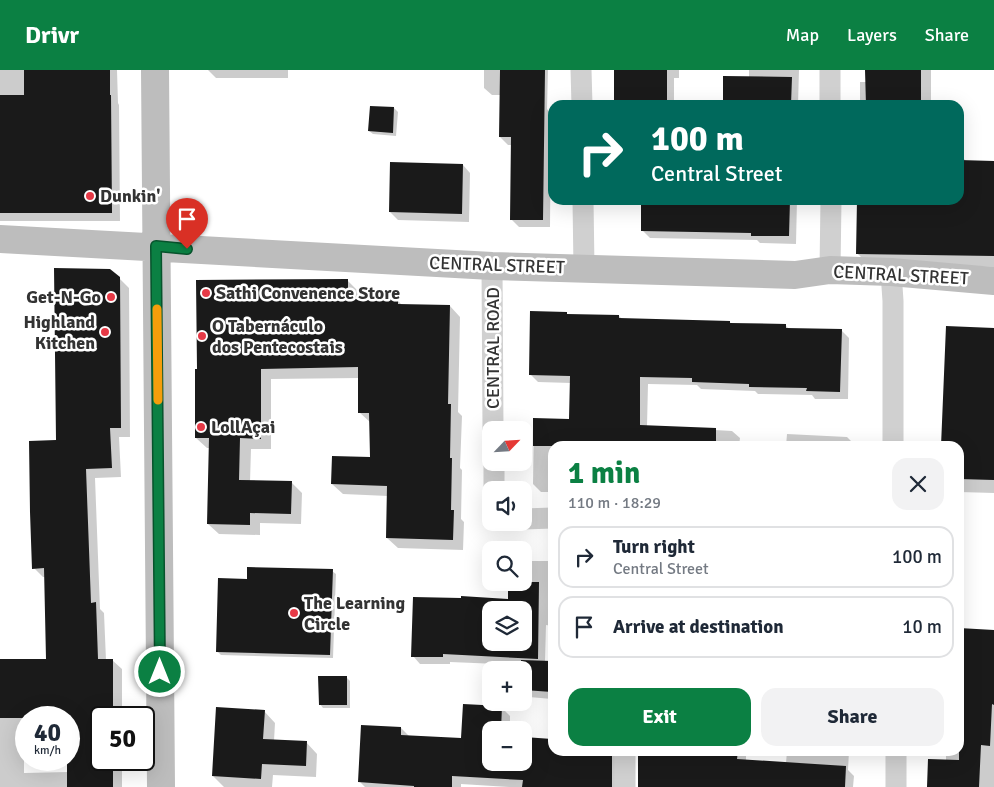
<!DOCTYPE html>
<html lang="en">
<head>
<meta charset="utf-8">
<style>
	body { margin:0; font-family:Signika,sans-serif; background:#f2f2f3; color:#1f2937; height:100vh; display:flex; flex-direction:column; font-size:19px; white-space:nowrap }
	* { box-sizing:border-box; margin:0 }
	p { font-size:16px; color:#747a83 }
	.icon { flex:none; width:28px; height:28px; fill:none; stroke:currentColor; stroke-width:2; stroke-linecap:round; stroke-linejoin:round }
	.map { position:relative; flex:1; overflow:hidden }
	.side { position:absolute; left:548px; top:371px; width:416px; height:315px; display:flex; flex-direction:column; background:#fff; border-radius:15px; box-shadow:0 5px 20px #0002 }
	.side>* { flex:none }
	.guide { position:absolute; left:548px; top:30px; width:416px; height:105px; border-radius:15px; box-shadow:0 5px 20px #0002; background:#00695c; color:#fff; overflow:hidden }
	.needle { width:32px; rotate:65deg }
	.fabs { position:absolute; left:482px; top:351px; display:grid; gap:10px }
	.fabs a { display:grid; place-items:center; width:50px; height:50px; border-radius:10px; background:#fff; box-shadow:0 5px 20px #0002; font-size:25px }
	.speed { position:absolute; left:15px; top:636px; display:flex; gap:10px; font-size:25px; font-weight:700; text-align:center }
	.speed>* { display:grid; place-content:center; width:65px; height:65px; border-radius:50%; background:#fff; box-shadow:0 5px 20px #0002; line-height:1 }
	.speed small { font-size:12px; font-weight:400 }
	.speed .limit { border:2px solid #111; border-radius:8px; background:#fff; color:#111 }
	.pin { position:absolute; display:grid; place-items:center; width:42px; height:42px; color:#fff; margin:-51px -21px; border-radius:50% 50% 50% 0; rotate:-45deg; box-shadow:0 0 5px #0007 }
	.pin .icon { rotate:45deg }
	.me { position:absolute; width:55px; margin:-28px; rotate:0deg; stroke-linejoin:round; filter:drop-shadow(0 0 4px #0008) }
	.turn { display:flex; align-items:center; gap:18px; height:105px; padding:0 20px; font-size:22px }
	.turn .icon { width:65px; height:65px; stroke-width:2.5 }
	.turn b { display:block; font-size:35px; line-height:42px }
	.round { display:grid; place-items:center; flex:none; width:52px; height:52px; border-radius:15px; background:#f2f2f3 }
	.overview { display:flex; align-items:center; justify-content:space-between; height:85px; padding:0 20px }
	h1 { font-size:30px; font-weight:800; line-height:38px; color:#0b8043 }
	.primary-button { display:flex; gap:10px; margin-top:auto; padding:10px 20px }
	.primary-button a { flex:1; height:58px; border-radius:15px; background:#0b8043; color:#fff; font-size:20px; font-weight:800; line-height:58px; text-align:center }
	.primary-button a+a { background:#f2f2f3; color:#1f2937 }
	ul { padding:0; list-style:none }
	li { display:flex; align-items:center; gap:15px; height:62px; margin:0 10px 8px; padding:0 10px; border:2px solid #e0e1e3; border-radius:15px }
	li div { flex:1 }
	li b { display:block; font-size:19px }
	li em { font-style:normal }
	header { display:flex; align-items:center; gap:30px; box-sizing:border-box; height:70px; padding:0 25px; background:#0b8043; color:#fff }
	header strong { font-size:24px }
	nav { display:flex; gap:28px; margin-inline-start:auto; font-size:18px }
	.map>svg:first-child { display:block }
	.shadow { fill:#0003; fill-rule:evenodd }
	.building { fill:#1a1a1a; fill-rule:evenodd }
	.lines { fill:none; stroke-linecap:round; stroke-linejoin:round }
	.street { stroke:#d0d0d0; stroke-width:21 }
	.secondary { stroke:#bdbdbd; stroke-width:28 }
	.route-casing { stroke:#07532c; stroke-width:12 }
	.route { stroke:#0b8043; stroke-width:9 }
	.slow { stroke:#f59e0b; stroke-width:9 }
	.poi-dot { fill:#e63946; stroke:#fff; stroke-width:2 }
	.labels { text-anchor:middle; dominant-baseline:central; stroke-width:5; stroke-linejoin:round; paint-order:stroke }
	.poi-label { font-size:18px; font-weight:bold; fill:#333; stroke:#fff; text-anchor:start }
	.street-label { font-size:18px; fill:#333; stroke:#fff }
</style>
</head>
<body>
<header>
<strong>Drivr</strong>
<nav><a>Map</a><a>Layers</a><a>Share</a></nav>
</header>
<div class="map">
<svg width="994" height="717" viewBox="0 0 994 717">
	<rect width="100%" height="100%" fill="#fff"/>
	<path class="shadow" d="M0 0H117L118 33 119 35 120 151H0Z
		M208 0H288V8H216Z
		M484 0H548L547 39 551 44 550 157H519L511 149 512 75H508L500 67 501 25H492L484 18Z
		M614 0H679V8H674V35H615Z
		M749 0H799L798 35H724L749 8Z
		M867 0H931V35H860V12H867Z
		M394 38 398 42 396 66 373 64 369 61Z
		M959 86H961L967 92H994V197L868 194 857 183 858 130H959Z
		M463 95 470 103 469 152 398 150 390 142Z
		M643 130H797L796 174 760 173 757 170 650 168 642 160Z
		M119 208 129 218 130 367H119L121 407 95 408 100 539 104 543 106 590H112L122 599V648H101V690H122V717H0V590H47L45 507H43L34 498 57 371ZM26 648H69L68 702 24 703V657H26Z
		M347 210 358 221V231H398L402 235 450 236 460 247 458 342 462 346 460 398 462 400 461 449 464 452 463 480 398 478 387 468 388 426 343 424 332 414 371 389V353L359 342V308L271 309V379H251L250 412 292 413 302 423 301 454 260 453V465L219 464 208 454 210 378H207L196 368V300Z
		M568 245 619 246 622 249 730 252 731 254 785 255 789 259 841 260 849 268 848 329H815L812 325 758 324 755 321 701 319 697 315 648 314 647 356 732 361 740 368 739 376H552V422H541L533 414 534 349 571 350V313L538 312 530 304Z
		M947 257 994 259V423L959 422V376H942Z
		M787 364 847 367 855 375V376H786Z
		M524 491H552V556L546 555 545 592 552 593V629L529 627 524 623V600H522V595L450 592V594H420L413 586 414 528 509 530 524 512ZM491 540H524V572H491Z
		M332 501 336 504 333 588 221 585 218 582Z
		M959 559 994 561V717H928L946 691V681H959Z
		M346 607 350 611V638H323L320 634Z
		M502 638 510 646V660H491V692H524V668L552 670V681H625L621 717H509L461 714V717H365L360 712 401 658 409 666 462 669Z
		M264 641 275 653 274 671 306 672 317 684 316 707 273 705 272 717H224L213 706Z
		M639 681H746V691L786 693 787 681H849L848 700 854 706 853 717H639Z"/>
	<path class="building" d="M24 0H110V25H111L112 143H0V25H24Z
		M500 0H545L543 150H510L511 67H499Z
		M614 0H667V35H614Z
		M865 0H921V35H866Z
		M723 6 792 7 791 35H723Z
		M370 36 394 37 393 63 368 61Z
		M959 90 994 91V186L856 184 857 130H959Z
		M390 92 463 94 462 144 389 142Z
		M641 130H790L789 166H751V163L641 161Z
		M54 198 110 199 120 207 121 358H110L112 398 86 399 91 533 96 532 98 589H113V648H101V691H113V717H67V691H69V648H0V589H46L44 498 32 499 30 442 29 371 56 370Z
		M348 209V229H398V234L450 235 448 334H451L450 388H452L451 440H454L453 470 386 468 387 416 331 414 332 386 370 387 369 343H358V297L261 299V369L240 368 239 410 292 411 291 444 250 443V455L207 454 209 368H195V299H197L196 210Z
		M530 241 567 242V244L619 245V248L730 251V253L786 254V258L842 259 840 322 806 321 807 318 749 317V314L692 312V308L640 307V355L716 358V376H533V348L569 349 570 306 529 305Z
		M946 256 994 258V410L959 409V376H941Z
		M247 497 333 499 330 585 216 582 218 508 247 509Z
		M508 512H539L538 589 443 584V587H411L413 527 461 528V526L508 529ZM491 540H524V572H491Z
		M959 558 994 560V635L992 634 990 676 981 675 979 717H927L928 689 959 690Z
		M521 590 552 591V622L524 620V600H521Z
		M318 606H347V635H319Z
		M463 634 502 636 501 660H491V692H524V667L552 669V681H612V717H522L523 710 452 706V717H414V716L358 712 361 655 401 657V665L461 668Z
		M216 637 265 640 263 669 307 671 306 696 262 694 261 709 212 706Z
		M638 681H738L737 689 846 696 845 717H638Z"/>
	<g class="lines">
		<path class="street" d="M581 0 582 35
			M830 0V35
			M583 130 584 198
			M492 196 493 360
			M830 200 831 130
			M891 202 893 231V376
			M494 392V420
			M524 449 552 448
			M625 681V717
			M896 681V717"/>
		<path class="secondary" d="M155 0 161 717
			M0 169 492 196 795 205 830 200 891 202 994 211"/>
	</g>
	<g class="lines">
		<g class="route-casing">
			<path id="route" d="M160 602 156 176 187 179"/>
		</g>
		<use href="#route" class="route"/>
		<path class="slow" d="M157 239 158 330"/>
	</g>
	<g class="poi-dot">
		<circle cx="90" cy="126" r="5"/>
		<circle cx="206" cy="223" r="5"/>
		<circle cx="111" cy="227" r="5"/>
		<circle cx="105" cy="262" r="5"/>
		<circle cx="202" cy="266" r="5"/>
		<circle cx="201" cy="357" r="5"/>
		<circle cx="294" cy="543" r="5"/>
	</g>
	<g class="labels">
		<g class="poi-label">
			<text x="100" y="126">Dunkin'</text>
			<text x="216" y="223">Sathi Convenence Store</text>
			<text x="101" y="227" text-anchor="end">Get-N-Go</text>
			<text x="95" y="252" text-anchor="end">Highland<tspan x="95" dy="21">Kitchen</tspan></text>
			<text x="212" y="256">O Tabernáculo<tspan x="212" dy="21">dos Pentecostais</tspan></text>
			<text x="211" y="357">LollAçai</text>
			<text x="304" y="533">The Learning<tspan x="304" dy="21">Circle</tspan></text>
		</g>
		<g class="street-label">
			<text transform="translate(497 195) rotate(2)">CENTRAL STREET</text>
			<text transform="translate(901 205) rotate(3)">CENTRAL STREET</text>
			<text transform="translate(493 278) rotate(-90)">CENTRAL ROAD</text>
		</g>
	</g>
</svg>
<div class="fabs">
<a><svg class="needle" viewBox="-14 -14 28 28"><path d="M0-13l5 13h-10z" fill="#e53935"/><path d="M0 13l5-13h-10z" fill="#747a83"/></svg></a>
<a><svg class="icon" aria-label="sound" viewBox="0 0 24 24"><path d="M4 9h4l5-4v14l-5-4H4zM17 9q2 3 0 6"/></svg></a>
<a><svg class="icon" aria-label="search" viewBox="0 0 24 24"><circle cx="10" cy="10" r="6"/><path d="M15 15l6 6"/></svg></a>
<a><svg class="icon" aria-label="layers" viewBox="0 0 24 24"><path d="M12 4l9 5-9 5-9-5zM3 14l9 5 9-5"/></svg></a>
<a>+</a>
<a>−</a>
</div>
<div class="speed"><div>40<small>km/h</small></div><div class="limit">50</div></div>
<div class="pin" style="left:187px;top:179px;background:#d93025"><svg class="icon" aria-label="arrive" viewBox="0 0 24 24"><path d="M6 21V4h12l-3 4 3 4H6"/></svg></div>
<svg class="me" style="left:160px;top:602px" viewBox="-20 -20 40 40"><circle r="17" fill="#0b8043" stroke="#fff" stroke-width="3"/><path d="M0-11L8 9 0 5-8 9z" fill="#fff"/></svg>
<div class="guide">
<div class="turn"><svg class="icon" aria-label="right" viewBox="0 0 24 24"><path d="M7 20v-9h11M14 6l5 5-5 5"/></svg><div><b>100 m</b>Central Street</div></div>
</div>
<section class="side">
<div class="overview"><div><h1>1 min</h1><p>110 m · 18:29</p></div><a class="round"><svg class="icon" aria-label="close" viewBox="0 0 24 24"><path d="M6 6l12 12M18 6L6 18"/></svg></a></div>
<ul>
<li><svg class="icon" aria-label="right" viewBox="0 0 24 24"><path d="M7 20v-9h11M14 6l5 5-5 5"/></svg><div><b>Turn right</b><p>Central Street</p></div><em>100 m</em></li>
<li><svg class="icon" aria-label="arrive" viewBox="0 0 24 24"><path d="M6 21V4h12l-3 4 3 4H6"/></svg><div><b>Arrive at destination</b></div><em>10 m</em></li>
</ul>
<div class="primary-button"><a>Exit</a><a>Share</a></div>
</section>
</div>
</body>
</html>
